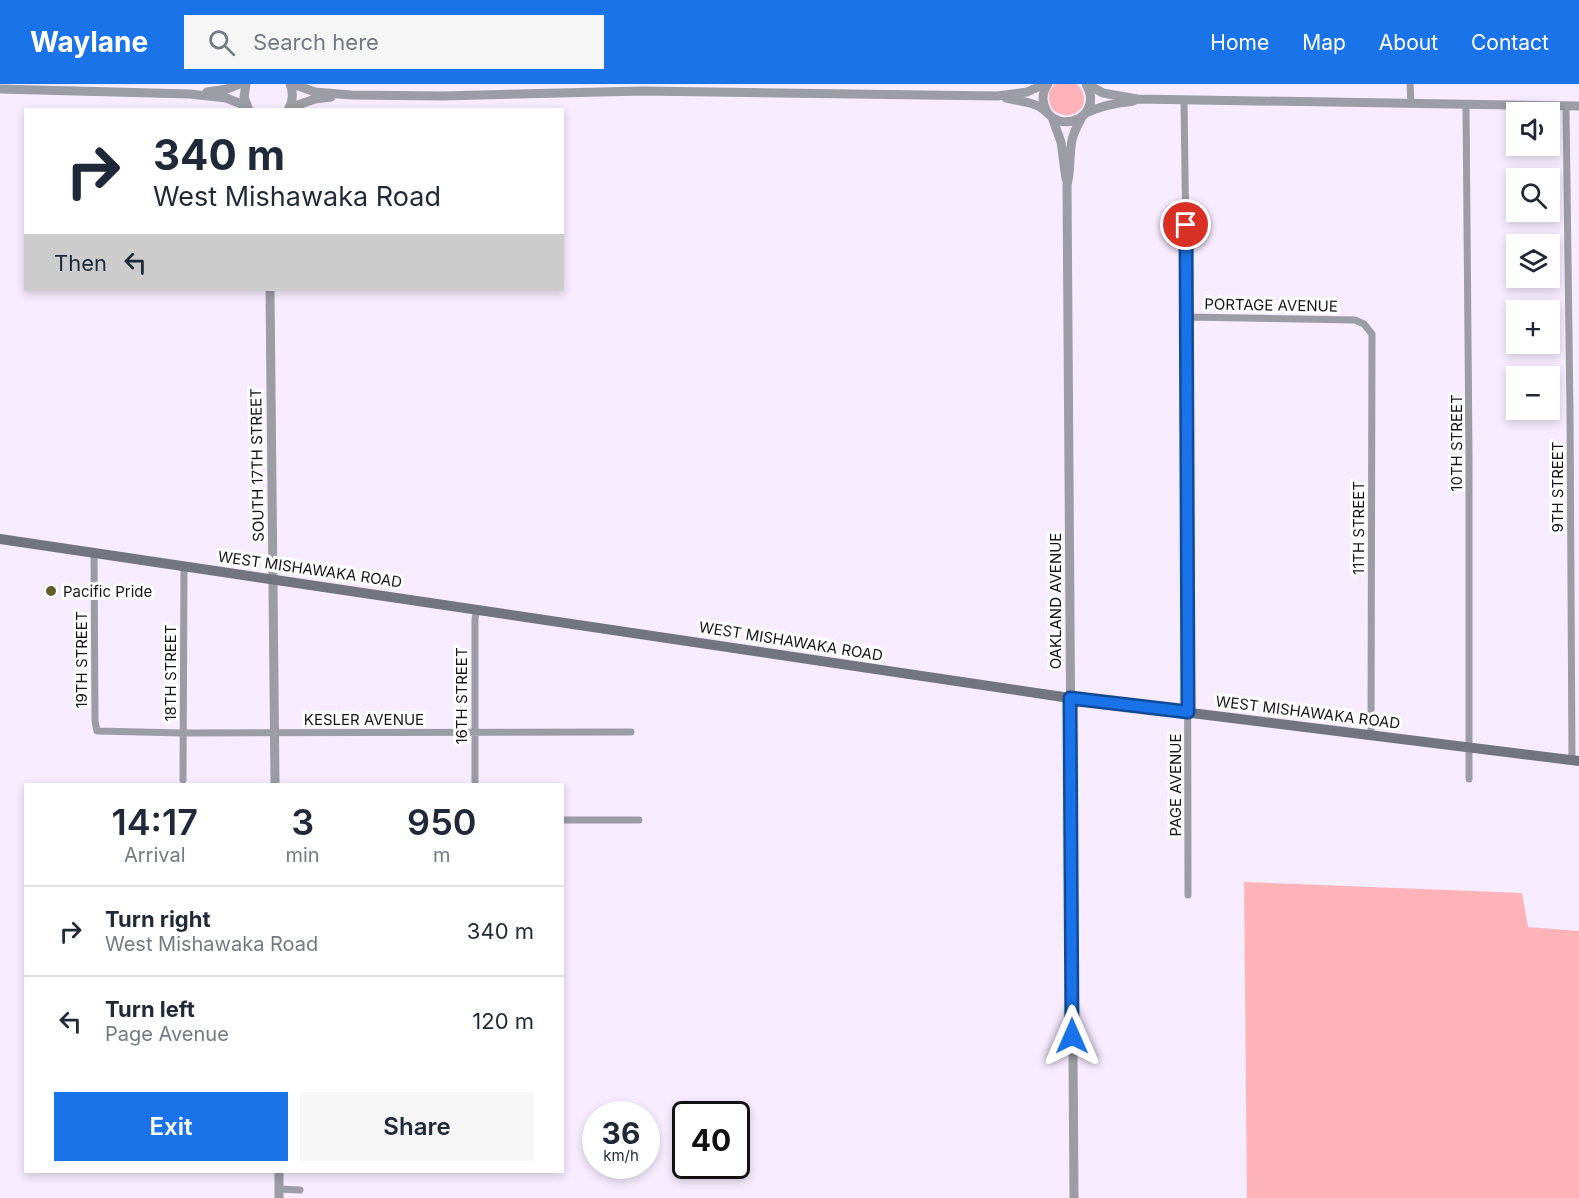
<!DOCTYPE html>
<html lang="en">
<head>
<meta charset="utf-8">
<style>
	body { margin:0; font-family:Inter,sans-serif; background:#f6f6f7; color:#1f2937; height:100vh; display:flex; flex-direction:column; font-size:22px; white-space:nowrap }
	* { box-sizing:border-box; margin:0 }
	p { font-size:20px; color:#747a83 }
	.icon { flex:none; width:33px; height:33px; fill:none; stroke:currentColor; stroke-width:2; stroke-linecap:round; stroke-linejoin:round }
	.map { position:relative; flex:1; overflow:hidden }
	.drawer { position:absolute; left:24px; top:699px; width:540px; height:390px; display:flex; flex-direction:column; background:#fff; border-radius:0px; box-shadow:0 3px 9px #0003 }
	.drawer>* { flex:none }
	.guide { position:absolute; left:24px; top:24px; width:540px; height:183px; border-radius:0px; box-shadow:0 3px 9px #0003; background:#fff; color:#1f2937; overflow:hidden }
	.tools { position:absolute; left:1506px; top:18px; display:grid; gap:12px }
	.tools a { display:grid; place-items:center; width:54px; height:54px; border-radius:0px; background:#fff; box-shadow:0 3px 9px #0003; font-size:30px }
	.speed { position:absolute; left:582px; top:1017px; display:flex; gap:12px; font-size:30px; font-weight:700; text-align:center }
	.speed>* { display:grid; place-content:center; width:78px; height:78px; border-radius:50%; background:#fff; box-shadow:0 3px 9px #0003; line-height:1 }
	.speed small { font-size:15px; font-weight:400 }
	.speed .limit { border:3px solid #111; border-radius:9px; background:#fff; color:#111 }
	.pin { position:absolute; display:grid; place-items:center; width:51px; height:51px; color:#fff; margin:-26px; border:3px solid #fff; border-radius:50%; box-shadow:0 2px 6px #0007 }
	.me { position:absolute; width:66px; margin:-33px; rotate:0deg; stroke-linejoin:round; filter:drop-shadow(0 0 4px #0008) }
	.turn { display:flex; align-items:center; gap:21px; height:126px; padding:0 30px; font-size:27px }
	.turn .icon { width:78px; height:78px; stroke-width:2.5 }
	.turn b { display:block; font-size:42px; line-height:51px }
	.then { display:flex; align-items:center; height:57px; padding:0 30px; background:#0003; gap:12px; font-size:22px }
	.eta { display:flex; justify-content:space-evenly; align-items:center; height:102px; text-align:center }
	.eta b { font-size:36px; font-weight:600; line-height:42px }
	.primary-button { display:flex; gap:12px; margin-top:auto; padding:12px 30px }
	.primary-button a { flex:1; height:69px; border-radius:0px; background:#1a73e8; color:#fff; font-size:24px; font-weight:600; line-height:69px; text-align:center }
	.primary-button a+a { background:#f6f6f7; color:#1f2937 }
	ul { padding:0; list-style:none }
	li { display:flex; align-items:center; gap:18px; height:90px; padding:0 30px; border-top:2px solid #e0e1e3 }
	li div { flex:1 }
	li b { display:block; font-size:22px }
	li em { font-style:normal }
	header { display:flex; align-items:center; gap:36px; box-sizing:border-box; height:84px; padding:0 30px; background:#1a73e8; color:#fff }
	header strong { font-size:28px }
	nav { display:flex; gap:33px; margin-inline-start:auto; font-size:21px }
	.search { width:420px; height:54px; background:#f6f6f7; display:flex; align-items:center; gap:15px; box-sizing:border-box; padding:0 21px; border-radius:0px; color:#747a83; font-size:22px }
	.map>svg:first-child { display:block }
	.green { fill:#feb3b9 }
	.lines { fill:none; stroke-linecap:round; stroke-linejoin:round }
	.minor { stroke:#9b9ca4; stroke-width:7 }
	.tertiary { stroke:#9b9ca4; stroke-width:9 }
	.secondary { stroke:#72747f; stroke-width:10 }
	.route-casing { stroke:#114b97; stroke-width:15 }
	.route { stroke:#1a73e8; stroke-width:10 }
	.poi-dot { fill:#605e2b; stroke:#fff; stroke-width:2 }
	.labels { text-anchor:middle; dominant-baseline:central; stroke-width:6; stroke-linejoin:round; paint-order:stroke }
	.street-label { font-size:15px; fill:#18141a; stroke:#fff }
	.poi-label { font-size:15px; fill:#18141a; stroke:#fff; text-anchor:start }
</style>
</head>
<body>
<header>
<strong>Waylane</strong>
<div class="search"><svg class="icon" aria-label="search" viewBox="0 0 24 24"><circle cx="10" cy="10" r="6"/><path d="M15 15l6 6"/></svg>Search here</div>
<nav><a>Home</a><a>Map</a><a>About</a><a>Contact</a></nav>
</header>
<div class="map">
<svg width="1579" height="1114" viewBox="0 0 1579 1114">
	<rect width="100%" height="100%" fill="#f6ecfe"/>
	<path class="green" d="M1055 0H1077C1096 19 1073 42 1053 26 1047 16 1047 8 1055 0Z
		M1244 798 1522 809 1528 843 1579 847V1114H1247Z"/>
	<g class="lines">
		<path class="minor" d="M1410 0 1411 20
			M1184 16 1187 233 1188 811
			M1466 21 1469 371V695
			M1566 22 1570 327 1572 676
			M1187 233 1355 236 1364 240 1372 250 1371 651
			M94 468 95 637 97 647 183 649 631 648
			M183 696 184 481
			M475 700V535L477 525
			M562 736H639
			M279 1105 300 1106"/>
		<path class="tertiary" d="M246 0 244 13 249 26
			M293 0 315 8 351 11 442 12 642 7 997 12 1027 8 1045 0
			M1087 0 1103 9 1137 15 1579 22
			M0 5 190 10 226 14 239 19 249 26
			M207 8 227 5 239 0
			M1006 14C1016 17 1028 17 1038 22 1044 25 1048 30 1053 34 1064 41 1080 38 1087 27 1093 18 1091 9 1086 0
			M289 24 315 15 331 13
			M288 26C293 17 294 9 290 0
			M1047 28C1042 18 1041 10 1048 0
			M1086 29C1095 25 1105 21 1115 20 1122 18 1128 19 1135 16
			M1052 33 1061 58 1066 95
			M270 206 275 700
			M279 1088V1114
			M1074 1114 1067 101C1071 86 1069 71 1072 56 1074 47 1078 41 1082 33"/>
		<path class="secondary" d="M0 455 1070 614 1579 677"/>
	</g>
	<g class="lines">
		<g class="route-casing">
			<path id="route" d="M1072 952 1070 614 1188 628 1186 141"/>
		</g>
		<use href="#route" class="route"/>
	</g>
	<circle class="poi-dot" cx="51" cy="507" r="6"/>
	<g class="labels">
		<g class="street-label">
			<text transform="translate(1271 221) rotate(1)">PORTAGE AVENUE</text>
			<text transform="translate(1456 359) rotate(-90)">10TH STREET</text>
			<text transform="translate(257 381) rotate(-91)">SOUTH 17TH STREET</text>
			<text transform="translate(1557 403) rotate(-90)">9TH STREET</text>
			<text transform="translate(1358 444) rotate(-90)">11TH STREET</text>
			<text transform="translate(310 485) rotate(8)">WEST MISHAWAKA ROAD</text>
			<text transform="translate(1055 517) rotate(-90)">OAKLAND AVENUE</text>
			<text transform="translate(791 557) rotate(9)">WEST MISHAWAKA ROAD</text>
			<text transform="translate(81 576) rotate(-90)">19TH STREET</text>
			<text transform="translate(170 589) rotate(-90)">18TH STREET</text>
			<text transform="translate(461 612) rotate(-90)">16TH STREET</text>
			<text transform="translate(1308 628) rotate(7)">WEST MISHAWAKA ROAD</text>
			<text x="364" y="635">KESLER AVENUE</text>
			<text transform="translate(1175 701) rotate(-90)">PAGE AVENUE</text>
		</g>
		<g class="poi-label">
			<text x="63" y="507">Pacific Pride</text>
		</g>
	</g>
</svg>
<div class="tools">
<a><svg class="icon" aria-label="sound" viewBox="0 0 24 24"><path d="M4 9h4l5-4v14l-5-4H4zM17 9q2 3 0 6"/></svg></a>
<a><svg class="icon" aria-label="search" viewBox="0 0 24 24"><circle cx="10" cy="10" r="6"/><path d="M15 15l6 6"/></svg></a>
<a><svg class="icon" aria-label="layers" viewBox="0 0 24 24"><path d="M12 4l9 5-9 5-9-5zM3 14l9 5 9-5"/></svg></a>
<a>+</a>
<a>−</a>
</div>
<div class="speed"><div>36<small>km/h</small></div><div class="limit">40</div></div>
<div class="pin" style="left:1186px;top:141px;background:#d93025"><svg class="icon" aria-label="arrive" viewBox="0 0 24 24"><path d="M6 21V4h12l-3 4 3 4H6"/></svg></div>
<svg class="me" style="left:1072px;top:952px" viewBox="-20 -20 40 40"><path d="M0-17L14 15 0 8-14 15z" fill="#1a73e8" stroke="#fff" stroke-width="4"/></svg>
<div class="guide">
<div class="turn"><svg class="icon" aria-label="right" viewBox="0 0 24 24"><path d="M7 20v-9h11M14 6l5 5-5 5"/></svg><div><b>340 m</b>West Mishawaka Road</div></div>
<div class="then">Then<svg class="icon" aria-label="left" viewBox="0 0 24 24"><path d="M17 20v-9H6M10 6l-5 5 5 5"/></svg></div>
</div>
<section class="drawer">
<div class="eta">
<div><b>14:17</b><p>Arrival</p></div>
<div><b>3</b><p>min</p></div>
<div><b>950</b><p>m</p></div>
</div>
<ul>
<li><svg class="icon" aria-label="right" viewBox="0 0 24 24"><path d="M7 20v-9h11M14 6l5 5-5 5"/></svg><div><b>Turn right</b><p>West Mishawaka Road</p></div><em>340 m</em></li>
<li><svg class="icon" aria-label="left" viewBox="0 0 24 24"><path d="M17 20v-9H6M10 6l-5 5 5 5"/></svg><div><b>Turn left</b><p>Page Avenue</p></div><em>120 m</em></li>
</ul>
<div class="primary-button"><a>Exit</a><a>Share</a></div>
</section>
</div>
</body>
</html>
